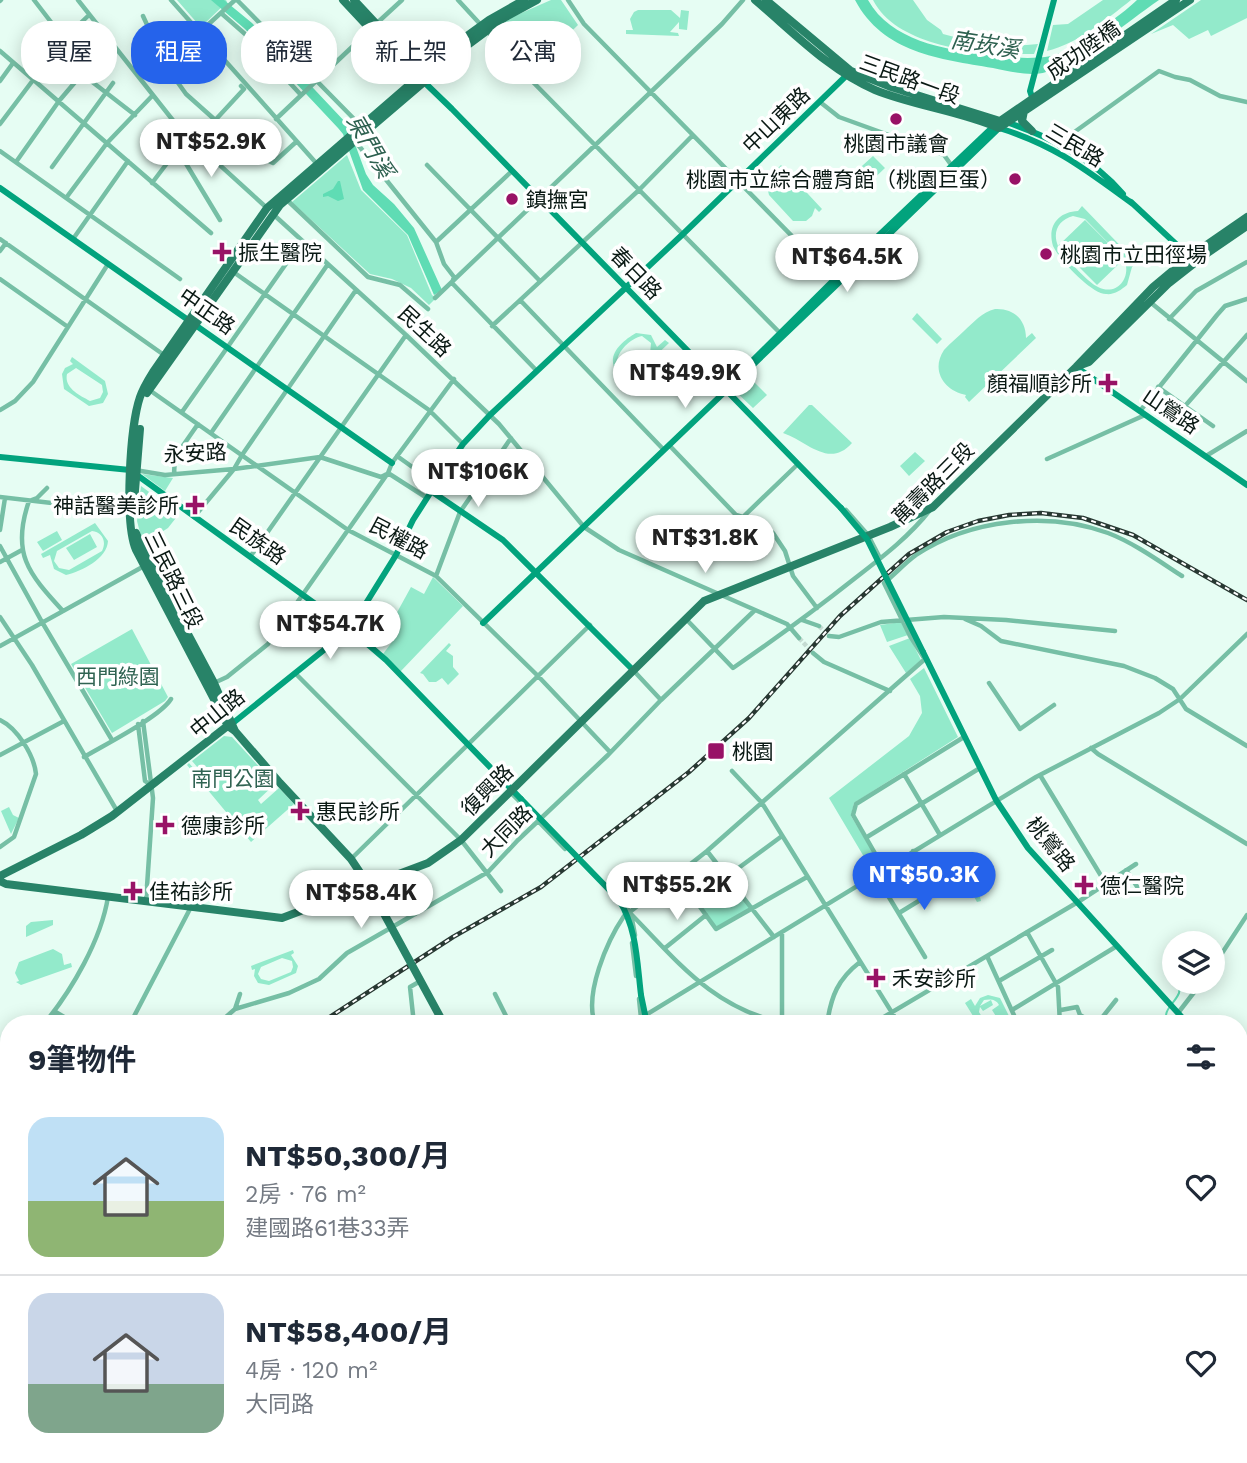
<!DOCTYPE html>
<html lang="zh-TW">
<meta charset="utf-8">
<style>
:root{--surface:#fff;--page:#f2f2f3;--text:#1f2937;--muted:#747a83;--line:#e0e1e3;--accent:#2563eb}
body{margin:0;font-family:"Work Sans","Noto Sans TC",sans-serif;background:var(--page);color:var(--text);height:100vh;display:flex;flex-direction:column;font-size:26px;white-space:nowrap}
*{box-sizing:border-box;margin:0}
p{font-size:23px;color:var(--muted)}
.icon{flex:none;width:38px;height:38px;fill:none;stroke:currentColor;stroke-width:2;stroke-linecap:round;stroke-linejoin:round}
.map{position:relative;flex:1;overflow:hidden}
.side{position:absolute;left:0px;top:1015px;width:1248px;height:448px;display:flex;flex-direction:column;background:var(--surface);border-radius:28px 28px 0 0;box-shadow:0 4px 18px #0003}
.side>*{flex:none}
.guide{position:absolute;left:21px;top:21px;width:700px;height:63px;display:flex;gap:14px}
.fabs{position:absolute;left:1162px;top:931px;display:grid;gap:14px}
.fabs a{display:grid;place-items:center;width:63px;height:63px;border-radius:50%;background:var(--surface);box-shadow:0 4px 18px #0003;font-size:35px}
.price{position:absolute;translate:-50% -60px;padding:0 16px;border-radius:24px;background:#fff;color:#222;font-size:23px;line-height:46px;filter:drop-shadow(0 2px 4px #0008)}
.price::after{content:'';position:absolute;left:50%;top:42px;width:21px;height:16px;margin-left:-10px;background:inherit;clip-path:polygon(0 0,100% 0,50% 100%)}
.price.active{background:var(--accent);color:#fff}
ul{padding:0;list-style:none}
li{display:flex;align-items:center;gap:21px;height:175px;padding:0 28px}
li+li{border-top:2px solid var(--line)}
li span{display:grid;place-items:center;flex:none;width:196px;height:140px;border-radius:21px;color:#555}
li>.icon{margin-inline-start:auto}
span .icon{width:84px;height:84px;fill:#fffc;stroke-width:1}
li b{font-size:30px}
h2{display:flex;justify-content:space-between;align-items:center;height:84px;padding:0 28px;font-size:30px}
.pill{padding:0 24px;border-radius:28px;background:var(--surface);box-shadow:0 4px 18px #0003;font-size:24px;line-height:63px}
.pill.active{background:var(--accent);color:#fff}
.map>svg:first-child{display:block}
.green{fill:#93eacb;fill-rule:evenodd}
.water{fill:#5fdcb4}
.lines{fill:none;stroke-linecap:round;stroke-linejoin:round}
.stream{stroke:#5fdcb4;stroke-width:2}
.street-tunnel{stroke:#c5dbd2;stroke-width:4.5;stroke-dasharray:4.5 2;stroke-linecap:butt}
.street{stroke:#76bfa5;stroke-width:4.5}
.secondary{stroke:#02a37d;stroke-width:6}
.primary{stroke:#288368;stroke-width:8}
.rail-casing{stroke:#283832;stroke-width:4.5}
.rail{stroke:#fff;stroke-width:2;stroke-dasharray:5;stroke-linecap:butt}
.secondary-bridge{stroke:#02a37d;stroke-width:6}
.primary-bridge{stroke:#288368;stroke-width:8}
.poi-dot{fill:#981266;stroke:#fff;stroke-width:2.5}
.labels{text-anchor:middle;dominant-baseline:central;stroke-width:7;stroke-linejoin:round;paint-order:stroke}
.street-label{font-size:21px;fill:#0a1914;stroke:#fff}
.poi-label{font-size:21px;fill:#0a1914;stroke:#fff;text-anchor:start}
.park-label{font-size:21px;fill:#306352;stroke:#fff}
.water-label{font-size:23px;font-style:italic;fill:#2e6150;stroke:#fff}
</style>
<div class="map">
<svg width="1247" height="1463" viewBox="0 0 1247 1463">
<rect width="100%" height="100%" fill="#e6fdf3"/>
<!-- green -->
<path class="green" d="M177,0H226L227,2L202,26L198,24Z
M551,0H561L578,25L530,72L492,33L510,18Z
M873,0H913L927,20L941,30L943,34C977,43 1002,48 1038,44L1034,54C986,55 898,49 873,0Z
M1103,0H1131C1107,19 1077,44 1047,51L1053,25L1068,24Z
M1201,0H1247V18L1211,36L1208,30L1189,39L1173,25L1151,34Z
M638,10H671L680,18L681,10L689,11L687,30L679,29V22L670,32L678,33L679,36L626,34V30H633L630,19L634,12Z
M347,155L361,190L407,235L432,295L436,298L429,305L411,288L392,279L370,274L293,203L292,202Z
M873,156L885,168L864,188L852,175Z
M781,165L822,209L819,212L815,208L812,216L806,221H793L769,195C766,185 771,178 781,174L777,169Z
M1082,206L1137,263L1132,267L1127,285C1121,290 1114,295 1106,294C1091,294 1059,259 1053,246C1047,226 1058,212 1078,211ZM1073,216L1085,219L1123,258L1085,220L1058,246C1052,231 1059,220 1073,216ZM1058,246L1097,285L1124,259C1132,276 1118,297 1098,287C1087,282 1065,257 1058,246Z
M995,309C1014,308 1026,320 1026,338L1032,333L1036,338L969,402L965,397L966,395C945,391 930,371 944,350C950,343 958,337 964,331C974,322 982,312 995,309Z
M917,313L942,339L937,344L912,319Z
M636,333L651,335L657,347L665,340L669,343L627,383L624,380L627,376L616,371C606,355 622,341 636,333ZM642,336L651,343L650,354C640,364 628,381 617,363C617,351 631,338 642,336Z
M72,357L105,381L108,394L103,403L89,406L64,389L62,374L65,368L73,364L70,361ZM76,368L102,385L103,392L100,398L90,401C79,395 64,388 67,374Z
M748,376L767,395L753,408L734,390Z
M809,405H812L852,443C829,469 807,441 783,433Z
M915,452L925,461L909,476L900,466Z
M142,474L173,478L165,491Z
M141,486L179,514L168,528L143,544L137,521Z
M95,523L108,541C107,559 82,571 66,575L54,569L50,555L43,558L41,554ZM92,531C102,532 107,541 102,551L69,570L59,568L54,561L57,551Z
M57,531L62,540L43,551L37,542Z
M90,534L97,547L74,560L66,548Z
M433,577L463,606L400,672L383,654L398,634L389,627L411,587L424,594Z
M901,622L908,635L887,642L880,625Z
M132,629L168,697L165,701L112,733L71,664Z
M910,638L921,660L906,673L889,646Z
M449,643L451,645L446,651L453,656V667L459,674L448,685L442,678L436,682H429L423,674L420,673Z
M924,668L958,737L854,803L851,816L882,867L873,872L829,798L909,736L922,713L920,696L910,679Z
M224,736L232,737L275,784L258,800L261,804L279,788L294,804L251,842L187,765L189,763L202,778L205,776L192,761Z
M9,807L13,815L19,818L11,834L1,811Z
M976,868L986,881L978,889L981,901L977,902L964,879L965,876Z
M726,879L750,908L716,927L697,900Z
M53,920V925L26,937V926L31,922Z
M53,949L62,954L64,965L71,963L72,967L21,985L16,982L19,981L15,973L19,962Z
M293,950L294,953L291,955L298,966L296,973L269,985L258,983L254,976L255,969L252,970L251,966ZM282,958L292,961L293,967L291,972L269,981L261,979L258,974L261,967Z
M988,995L1000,998L1013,1024H1010L1006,1017L999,1021L992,1010L999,1005C996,999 990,999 984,1000L980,1006L991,1000L993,1005L983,1011L980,1007L979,1012L986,1024H978L965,1003L971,999L975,1006L980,998Z
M505,1454H581L583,1455L580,1463H502Z
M779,1454H825L826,1463H779Z"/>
<!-- water -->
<path class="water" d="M211,0H224L252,23L348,125L366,174L373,185L394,204L414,228L442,290L434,295L408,235L363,190L343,134L338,128L245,29Z
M855,0H868C891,41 944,49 986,55C1008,57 1029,60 1051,56C1070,52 1122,15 1137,0H1159C1127,22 1082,61 1046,72C1031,77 1008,71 993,68C940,59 883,53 855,0Z
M338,181H340L344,199L338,201L328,196L323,197V194L333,189Z"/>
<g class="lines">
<!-- stream -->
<path class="stream" d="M1168,1024C1161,1010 1174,1005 1179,993C1179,992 1181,983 1181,982
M0,1264L8,1272
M88,1454L89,1463
M962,1454L963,1463
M130,1463L132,1454"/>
<!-- street-tunnel -->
<path class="street-tunnel" d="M819,626L829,636
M799,638L813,653"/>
<!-- street -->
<path class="street" d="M34,0L64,39
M78,0L179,128L268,209
M171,0L317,164
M237,0L361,126
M458,0L481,25
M568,0L584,24L835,280
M0,1L1,0
M221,13L245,34L301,95
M143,16L166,66L186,94L250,151
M377,23L402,0
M487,31L529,78L781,334
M200,32L235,0
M56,49L82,74L135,115
M0,51L211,233
M0,81L13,63
M820,102L839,117L944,155L952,166
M276,119L370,30
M0,124L64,39L89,15
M355,141L436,242L444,264L454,277L452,283L536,370
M1059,146L1062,141L1159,71L1175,77L1190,80L1220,96L1247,102
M0,151L180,279
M179,152L220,220
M255,154L273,163L296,142
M16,162L59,101L82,74
M427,165L540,281
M52,167L113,83
M152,183L171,158L195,142L244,89L241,86
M66,198L107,143L153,95
M287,200L368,277L400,285L428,309
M274,215L406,335L499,424L584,527L619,550L787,624L799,638
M0,239L164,355
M73,239L128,161
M436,242L512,171
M0,251L6,243
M232,271L429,410L463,444
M0,279L68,327
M435,298L722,24L743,0
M520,300L663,449
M1150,302L1247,381
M1169,319L1196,291L1247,262
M492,326L639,190L693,135
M1158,387L1213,426
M148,389L348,530L436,576L538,676L610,752
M1185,406L1247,335
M0,410L15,401L33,382L108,264
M1140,411L1217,315L1225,306L1247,299
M182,412L302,241
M211,433L328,264
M669,445L736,515L757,521L773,533L785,551L793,576L817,608
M397,456L436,484
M1206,456L1247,431
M1047,459L1145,415
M135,470L165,475L234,469L320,457L381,477L387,474
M388,473L427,498
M174,474L175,457L198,424
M47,488L37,498L29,501C11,553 28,573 63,611
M0,497L129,512
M846,510L868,535L880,558
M744,516L798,464
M194,517L234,469L242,455L356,290
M0,530L5,498
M0,546L42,622L112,740
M250,557L406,335
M0,562L22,550
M436,576L460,512L511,438
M0,617L32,665L117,811
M686,619L733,668C775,639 815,610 854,579C881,558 909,537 930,510
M965,619L981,626L1001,641L1124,666L1155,678L1173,689L1186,709L1247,746
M802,620L819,626
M829,636L839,637L881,622L944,617L1006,620L1115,631
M0,646L146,565
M813,653L824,662L890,691
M924,658L910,636L884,583C895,574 905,563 916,555C970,519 1048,511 1108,533C1134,543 1159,561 1182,576
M633,670L661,700
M295,673L461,840L501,891
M214,683L227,677L268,644L388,473L392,463L454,379
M989,683L1020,729L1054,705
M0,720C17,728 34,755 36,774L14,837L0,847
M143,721L153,798L146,901
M138,724L145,781L152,786
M1091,748L1098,754L1247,844
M0,755L64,721
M84,757C104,745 160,717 171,699
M732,771L762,803L899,1024
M904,774L940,835
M1040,775L1106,884
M513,792V795L532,814
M538,821L565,849
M782,836L695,900L716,929L807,877
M867,837L980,768
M707,851L774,937
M913,851L935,890
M351,859L590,625
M884,869L853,815L856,804L964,737
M1126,870L1138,888
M875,874L925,957
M618,895L631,914L635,935
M899,913L971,869L975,863
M631,914C680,964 712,1007 785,1024
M626,915L707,851L925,659
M1027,932L1058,987L1060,1024
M632,943L636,976
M665,948L706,915
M987,956L1018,1024
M1213,967L1247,915
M999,981L1052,950
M495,994L510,1024
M639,999L641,1018
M235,1009L289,993L319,979L347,953L488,872L518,840L608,755L661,700L754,611
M1012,1010L1117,946
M1061,1010L1077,1007L1080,1015L1095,1024
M54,1011L76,1024
M1178,1013L1202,982
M782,1023V934
M44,1024C72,990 101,940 108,897
M130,1024L191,907
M218,1024L235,1009L240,994
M414,1024L410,987L417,983
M595,1024C584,994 607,941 624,916
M631,1024L1036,777L1159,713L1180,699L1247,634
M827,1024C831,996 838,979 860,962
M872,1024L1078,902L1136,864
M1097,1024L1116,1000
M0,1065L9,1057
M1239,1095L1240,1091L1247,1094
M1239,1138L1247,1136
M1239,1167H1247
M0,1202L8,1207
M1239,1222L1247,1217
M0,1277L9,1272
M90,1454L92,1463
M213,1454L217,1463
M444,1454L448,1463
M478,1454L480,1463
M1099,1454L1104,1463
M13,1463L29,1454
M408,1463L411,1454
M739,1463L749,1454"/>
<!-- secondary -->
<path class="secondary" d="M422,80L452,109L841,508
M1034,103L1030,91L1054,0
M1006,122C1051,137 1092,158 1123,194
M0,188L392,463
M1131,202L1192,259
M1076,367L1247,485
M727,389L732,381L874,240L996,124
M0,457L130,470L350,629L386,660L521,799
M431,491L503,540L633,670
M483,623C656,458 828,294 999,128C1055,145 1086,170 1133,204
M923,652L996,800L1028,848L1188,1024
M233,723L350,629L396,555L413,520L436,484L463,444L490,415L683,234L848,74
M641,995L647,1024
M1239,1066L1247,1070
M587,1454L602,1463
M830,1454V1463"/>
<!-- primary -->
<path class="primary" d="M343,0L416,78
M354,0L422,73L424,78
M755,0C792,31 830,71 875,90C915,106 960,111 999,128L1190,0
M766,0L851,71L891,87L1000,121L1176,0
M1024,111L1022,121L1032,131
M1078,366L1089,362L1169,283L1206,254L1247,226
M147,393L280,205L465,47L504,18L537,0
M134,503L140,429
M136,533L142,548L214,683L235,731
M0,876L81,835L112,816L230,724
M0,881L6,884L282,918L428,863L461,840L704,601L890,527L933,507L1076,367L1153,287L1189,257L1247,217
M369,886L351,859L280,783L235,731L228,726L136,550C124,522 130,426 140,397C143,388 148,380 153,372L267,208L460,41L489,20L524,0
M500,1463L504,1454"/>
<!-- rail casing -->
<g class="rail-casing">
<path id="rail" d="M319,1024L453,937L541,887L689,772L749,718L840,616L909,554L947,532L978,521L1009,515L1041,513L1083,518L1133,535L1247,600
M0,1297L9,1289"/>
</g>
<!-- rail -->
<use href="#rail" class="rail"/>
<!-- secondary-bridge -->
<path class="secondary-bridge" d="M841,508L867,539L923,652
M521,799L619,900C637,929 637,962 641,995"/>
<!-- primary-bridge -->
<path class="primary-bridge" d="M369,886L444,1024"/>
</g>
<!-- markers -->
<g class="poi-dot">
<circle cx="896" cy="119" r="7"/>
<circle cx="1015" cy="179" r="7"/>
<circle cx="512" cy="199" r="7"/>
<path d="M218.5 241.5h7v7h7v7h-7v7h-7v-7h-7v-7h7z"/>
<circle cx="1046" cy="254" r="7"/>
<path d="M1104.5 372.5h7v7h7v7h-7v7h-7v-7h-7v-7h7z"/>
<path d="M191.5 494.5h7v7h7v7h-7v7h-7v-7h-7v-7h7z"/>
<rect x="707" y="742" width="18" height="18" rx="3.5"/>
<path d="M296.5 800.5h7v7h7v7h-7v7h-7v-7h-7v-7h7z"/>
<path d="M161.5 814.5h7v7h7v7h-7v7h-7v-7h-7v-7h7z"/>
<path d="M1080.5 874.5h7v7h7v7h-7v7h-7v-7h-7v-7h7z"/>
<path d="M129.5 880.5h7v7h7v7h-7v7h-7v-7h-7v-7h7z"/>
<path d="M872.5 967.5h7v7h7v7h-7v7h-7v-7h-7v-7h7z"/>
</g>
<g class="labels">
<!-- street labels -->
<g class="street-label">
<text transform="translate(1083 50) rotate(-35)">成功陸橋</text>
<text transform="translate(910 79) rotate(20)">三民路一段</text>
<text transform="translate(776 120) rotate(-44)">中山東路</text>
<text transform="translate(1075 145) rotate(31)">三民路</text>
<text transform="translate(636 273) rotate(46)">春日路</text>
<text transform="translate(207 311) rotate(35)">中正路</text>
<text transform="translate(425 331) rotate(43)">民生路</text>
<text transform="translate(1171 411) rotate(34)">山鶯路</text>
<text transform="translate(195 453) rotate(-3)">永安路</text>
<text transform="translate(933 483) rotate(-45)">萬壽路三段</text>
<text transform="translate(399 538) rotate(28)">民權路</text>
<text transform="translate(258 541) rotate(35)">民族路</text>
<text transform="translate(174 580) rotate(64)">三民路三段</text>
<text transform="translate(217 713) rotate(-39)">中山路</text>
<text transform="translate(487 790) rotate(-45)">復興路</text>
<text transform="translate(506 831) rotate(-45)">大同路</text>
<text transform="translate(1051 844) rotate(51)">桃鶯路</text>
</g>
<!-- poi labels -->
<g class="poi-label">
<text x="896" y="143" text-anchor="middle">桃園市議會</text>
<text x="1001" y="179" text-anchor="end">桃園市立綜合體育館（桃園巨蛋）</text>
<text x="526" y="199">鎮撫宮</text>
<text x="238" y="252">振生醫院</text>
<text x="1060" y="254">桃園市立田徑場</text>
<text x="1092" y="383" text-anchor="end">顏福順診所</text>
<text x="179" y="505" text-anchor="end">神話醫美診所</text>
<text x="732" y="751">桃園</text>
<text x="316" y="811">惠民診所</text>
<text x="181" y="825">德康診所</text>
<text x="1100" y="885">德仁醫院</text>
<text x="149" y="891">佳祐診所</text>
<text x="892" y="978">禾安診所</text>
</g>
<!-- park labels -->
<g class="park-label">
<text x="118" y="676">西門綠園</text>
<text x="233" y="778">南門公園</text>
</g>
<!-- water labels -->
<g class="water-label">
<text transform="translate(985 45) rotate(9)">南崁溪</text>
<text transform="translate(370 146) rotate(60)">東門溪</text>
</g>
</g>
</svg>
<div class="fabs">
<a><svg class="icon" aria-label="layers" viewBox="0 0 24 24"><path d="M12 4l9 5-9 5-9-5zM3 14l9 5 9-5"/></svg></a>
</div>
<b class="price" style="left:211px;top:179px">NT$52.9K</b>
<b class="price" style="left:847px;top:294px">NT$64.5K</b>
<b class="price" style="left:685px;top:410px">NT$49.9K</b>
<b class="price" style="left:478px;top:509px">NT$106K</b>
<b class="price" style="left:705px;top:575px">NT$31.8K</b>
<b class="price" style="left:330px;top:661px">NT$54.7K</b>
<b class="price active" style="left:924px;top:912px">NT$50.3K</b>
<b class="price" style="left:677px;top:922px">NT$55.2K</b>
<b class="price" style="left:361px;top:930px">NT$58.4K</b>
<div class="guide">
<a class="pill">買屋</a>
<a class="pill active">租屋</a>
<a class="pill">篩選</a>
<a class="pill">新上架</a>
<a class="pill">公寓</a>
</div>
<section class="side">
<h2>9筆物件<svg class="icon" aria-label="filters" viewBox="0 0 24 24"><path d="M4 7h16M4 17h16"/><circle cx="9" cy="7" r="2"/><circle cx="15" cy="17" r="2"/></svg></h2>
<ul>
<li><span style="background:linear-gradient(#bfe0f5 60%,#8fb573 0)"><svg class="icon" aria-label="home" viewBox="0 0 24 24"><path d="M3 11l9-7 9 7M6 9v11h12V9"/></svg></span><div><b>NT$50,300/月</b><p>2房 · 76 m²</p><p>建國路61巷33弄</p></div><svg class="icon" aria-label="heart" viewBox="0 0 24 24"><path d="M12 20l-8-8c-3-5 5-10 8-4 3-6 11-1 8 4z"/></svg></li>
<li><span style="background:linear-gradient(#c9d6e8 65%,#7fa58c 0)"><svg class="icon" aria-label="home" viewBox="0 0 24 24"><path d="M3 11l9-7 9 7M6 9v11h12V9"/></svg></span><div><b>NT$58,400/月</b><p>4房 · 120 m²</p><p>大同路</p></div><svg class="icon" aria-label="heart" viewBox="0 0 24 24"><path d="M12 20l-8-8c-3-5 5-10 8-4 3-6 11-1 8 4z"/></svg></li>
</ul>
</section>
</div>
